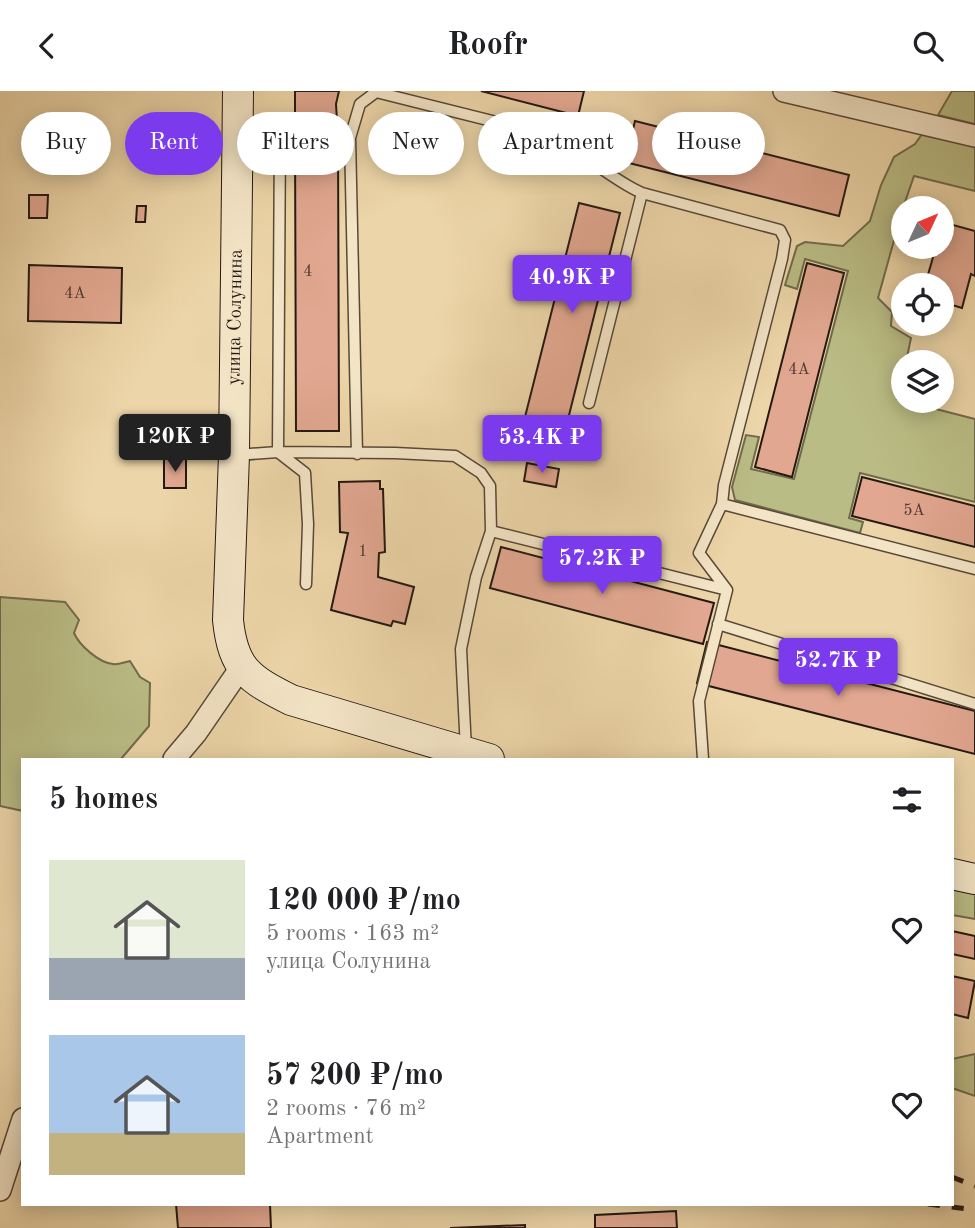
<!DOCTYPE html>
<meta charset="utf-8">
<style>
:root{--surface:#fff;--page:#f6f6f6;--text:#202124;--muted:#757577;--accent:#7c3aed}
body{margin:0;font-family:"Old Standard TT",serif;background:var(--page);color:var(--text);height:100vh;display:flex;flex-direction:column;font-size:26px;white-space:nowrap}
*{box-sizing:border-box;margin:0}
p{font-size:23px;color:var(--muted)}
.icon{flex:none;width:38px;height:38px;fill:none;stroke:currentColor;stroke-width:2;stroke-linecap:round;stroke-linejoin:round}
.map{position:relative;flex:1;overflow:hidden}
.panel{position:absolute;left:21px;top:667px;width:933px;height:448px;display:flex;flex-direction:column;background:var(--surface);border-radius:0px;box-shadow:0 4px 18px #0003}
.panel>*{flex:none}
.hud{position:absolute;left:21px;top:21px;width:934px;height:63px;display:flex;gap:14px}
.needle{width:46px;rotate:46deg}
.buttons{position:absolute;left:891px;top:105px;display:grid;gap:14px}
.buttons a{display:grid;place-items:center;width:63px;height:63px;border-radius:50%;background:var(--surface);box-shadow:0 4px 18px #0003;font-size:35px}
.price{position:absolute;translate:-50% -60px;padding:0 16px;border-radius:7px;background:var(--accent);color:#fff;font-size:23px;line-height:46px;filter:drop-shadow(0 2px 4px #0008)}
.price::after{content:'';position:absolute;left:50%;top:42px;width:21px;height:16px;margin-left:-10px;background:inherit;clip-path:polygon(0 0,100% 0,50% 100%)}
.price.active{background:#222;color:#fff}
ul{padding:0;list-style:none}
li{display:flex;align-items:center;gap:21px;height:175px;padding:0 28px}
li span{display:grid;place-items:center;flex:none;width:196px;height:140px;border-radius:0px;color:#555}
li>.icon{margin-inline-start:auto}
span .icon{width:84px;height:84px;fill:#fffc;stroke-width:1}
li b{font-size:30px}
h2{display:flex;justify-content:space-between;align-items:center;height:84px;padding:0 28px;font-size:30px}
.pill{padding:0 24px;border-radius:32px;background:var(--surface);box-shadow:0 4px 18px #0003;font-size:24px;line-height:63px}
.pill.active{background:var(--accent);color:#fff}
header{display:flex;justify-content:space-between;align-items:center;height:91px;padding:0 28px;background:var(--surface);font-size:32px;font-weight:700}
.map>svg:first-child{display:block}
.green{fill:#babc85;stroke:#706b4c;stroke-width:2}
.building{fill:#e1a790;stroke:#251a13;stroke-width:2}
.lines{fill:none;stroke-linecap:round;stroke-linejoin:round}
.lane-casing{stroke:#574938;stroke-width:13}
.street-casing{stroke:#574938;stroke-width:24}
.secondary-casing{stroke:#251a13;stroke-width:32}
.lane{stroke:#f3e4c6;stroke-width:10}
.street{stroke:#f3e4c6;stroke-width:21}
.secondary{stroke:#f3e4c6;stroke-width:30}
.rail{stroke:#251a13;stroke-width:5;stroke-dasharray:12 12;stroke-linecap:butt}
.labels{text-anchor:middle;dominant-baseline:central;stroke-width:5;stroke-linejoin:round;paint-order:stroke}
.number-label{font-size:16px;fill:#543d32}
.street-label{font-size:19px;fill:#251a13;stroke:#f3e4c6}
</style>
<header><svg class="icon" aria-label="back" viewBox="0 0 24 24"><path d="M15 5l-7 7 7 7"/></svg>Roofr<svg class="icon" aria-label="search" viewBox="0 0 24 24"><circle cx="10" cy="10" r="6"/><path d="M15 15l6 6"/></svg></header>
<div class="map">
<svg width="975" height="1137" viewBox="0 0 975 1137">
<rect width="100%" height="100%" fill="#ecd5a8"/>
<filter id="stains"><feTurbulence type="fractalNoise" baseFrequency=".00286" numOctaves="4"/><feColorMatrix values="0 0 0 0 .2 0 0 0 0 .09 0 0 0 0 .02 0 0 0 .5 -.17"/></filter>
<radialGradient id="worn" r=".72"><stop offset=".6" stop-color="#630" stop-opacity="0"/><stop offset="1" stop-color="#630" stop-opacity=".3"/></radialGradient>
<!-- green -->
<path class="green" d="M952,0H975V33L938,24Z
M925,39L975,46V100L914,85L903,117L878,207L892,221L891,235L911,247L906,271H903L897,308L975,328V411L860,382L849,427L863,431L860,442L735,409L732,396L746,344L759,346L751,378L794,388L848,180L805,168L797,198L785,194L797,155L805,151L843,155L870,130L881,94L894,66L915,53Z
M0,506L65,511L79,529L74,542C79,554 99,572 113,573C118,574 125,571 130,570L140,586L150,592L149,635L121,668H23V720L0,715Z
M952,792L975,797V828L952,824Z
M975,963V1005L952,997V968Z"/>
<!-- building -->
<path class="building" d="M295,0H339L336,13L338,45H295Z
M481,0H584L578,25Z
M635,30L849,84L839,125L625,71Z
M295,45H338L339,340H296Z
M29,104H48L47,127H29Z
M579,112L620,122L566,336L525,326Z
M137,115H146L145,131H136Z
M942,131L975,140V185L971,183L962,217L942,211V194H925L936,156H942Z
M807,172L844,182L792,386L755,376Z
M29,174L122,177L121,232L28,230Z
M164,368H186V397H164Z
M527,372L559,378L556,396L524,390Z
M862,386L975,415V456L852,425Z
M380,390V398H383L385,461L379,462L378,486L414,496L405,533L393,530L391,535L331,519L348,442L340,441L339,391Z
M501,456L714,512L703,553L490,497Z
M707,551L975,620V663L697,592Z
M952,840L975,845V868L952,863Z
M952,885L975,890L968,927L952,923Z
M176,1113H270L271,1137H178Z
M676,1120L677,1137H595V1124Z
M525,1134V1137H450Z"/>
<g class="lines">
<!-- lane casing -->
<g class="lane-casing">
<path id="lane" d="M239,40L350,47
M280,41L278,361L305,382L308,433L306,493
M589,312L642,102L780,139L785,149L782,168L724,394L722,413L975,478
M357,363L350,47L360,13L376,1L548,44C582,59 608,87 642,102
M237,364L278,361L395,362L455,365L481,382L490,395L491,440L476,486L461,558L466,659
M722,413L699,462L727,499
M491,440L727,499
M718,533L975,613
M703,668L699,610L727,499"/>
</g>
<!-- street casing -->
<g class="street-casing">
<path id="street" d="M784,0L975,45
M174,668L196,642L242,575
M0,1099L23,1028"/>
</g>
<!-- secondary casing -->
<g class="secondary-casing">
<path id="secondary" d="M238,0L234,364L228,529C233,578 249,588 291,609L489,668
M952,783L975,788"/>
</g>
<!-- lane -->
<use href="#lane" class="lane"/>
<!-- street -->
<use href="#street" class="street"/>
<!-- secondary -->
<use href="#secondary" class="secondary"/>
<!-- rail -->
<path class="rail" d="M952,1086L975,1095
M928,1113L975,1119"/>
</g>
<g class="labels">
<!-- number labels -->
<g class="number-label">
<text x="308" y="181">4</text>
<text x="75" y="203">4А</text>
<text x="799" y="279">4А</text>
<text x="914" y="420">5А</text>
<text x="363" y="461">1</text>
</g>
<!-- street labels -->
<g class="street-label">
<text transform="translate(236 226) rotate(-89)">улица Солунина</text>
</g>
</g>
<rect width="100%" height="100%" filter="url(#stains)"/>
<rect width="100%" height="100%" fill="url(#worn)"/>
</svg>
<div class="buttons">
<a><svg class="needle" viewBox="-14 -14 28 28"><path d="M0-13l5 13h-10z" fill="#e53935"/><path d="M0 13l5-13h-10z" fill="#757577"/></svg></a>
<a><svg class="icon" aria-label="locate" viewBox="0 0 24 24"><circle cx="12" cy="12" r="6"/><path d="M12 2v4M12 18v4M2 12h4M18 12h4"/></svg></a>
<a><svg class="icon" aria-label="layers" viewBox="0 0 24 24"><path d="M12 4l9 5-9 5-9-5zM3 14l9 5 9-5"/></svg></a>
</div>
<b class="price" style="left:572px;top:224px">40.9K ₽</b>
<b class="price active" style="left:175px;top:383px">120K ₽</b>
<b class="price" style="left:542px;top:384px">53.4K ₽</b>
<b class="price" style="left:602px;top:505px">57.2K ₽</b>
<b class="price" style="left:838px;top:607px">52.7K ₽</b>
<div class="hud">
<a class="pill">Buy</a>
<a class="pill active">Rent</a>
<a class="pill">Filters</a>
<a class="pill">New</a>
<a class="pill">Apartment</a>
<a class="pill">House</a>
</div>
<section class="panel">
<h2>5 homes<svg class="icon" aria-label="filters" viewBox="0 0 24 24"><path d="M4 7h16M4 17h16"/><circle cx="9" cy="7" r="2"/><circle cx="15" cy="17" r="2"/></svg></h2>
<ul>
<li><span style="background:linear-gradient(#dfe7d0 70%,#9aa5b1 0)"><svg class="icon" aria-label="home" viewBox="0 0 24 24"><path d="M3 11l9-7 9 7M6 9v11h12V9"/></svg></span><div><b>120 000 ₽/mo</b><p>5 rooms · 163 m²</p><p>улица Солунина</p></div><svg class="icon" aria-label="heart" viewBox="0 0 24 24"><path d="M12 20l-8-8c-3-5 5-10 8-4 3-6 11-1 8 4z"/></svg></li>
<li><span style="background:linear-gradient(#a9c7e8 70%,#c2b280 0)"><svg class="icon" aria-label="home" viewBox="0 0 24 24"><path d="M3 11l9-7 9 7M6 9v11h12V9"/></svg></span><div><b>57 200 ₽/mo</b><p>2 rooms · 76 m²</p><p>Apartment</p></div><svg class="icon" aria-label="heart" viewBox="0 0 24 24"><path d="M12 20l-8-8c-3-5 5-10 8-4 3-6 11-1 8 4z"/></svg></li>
</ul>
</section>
</div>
